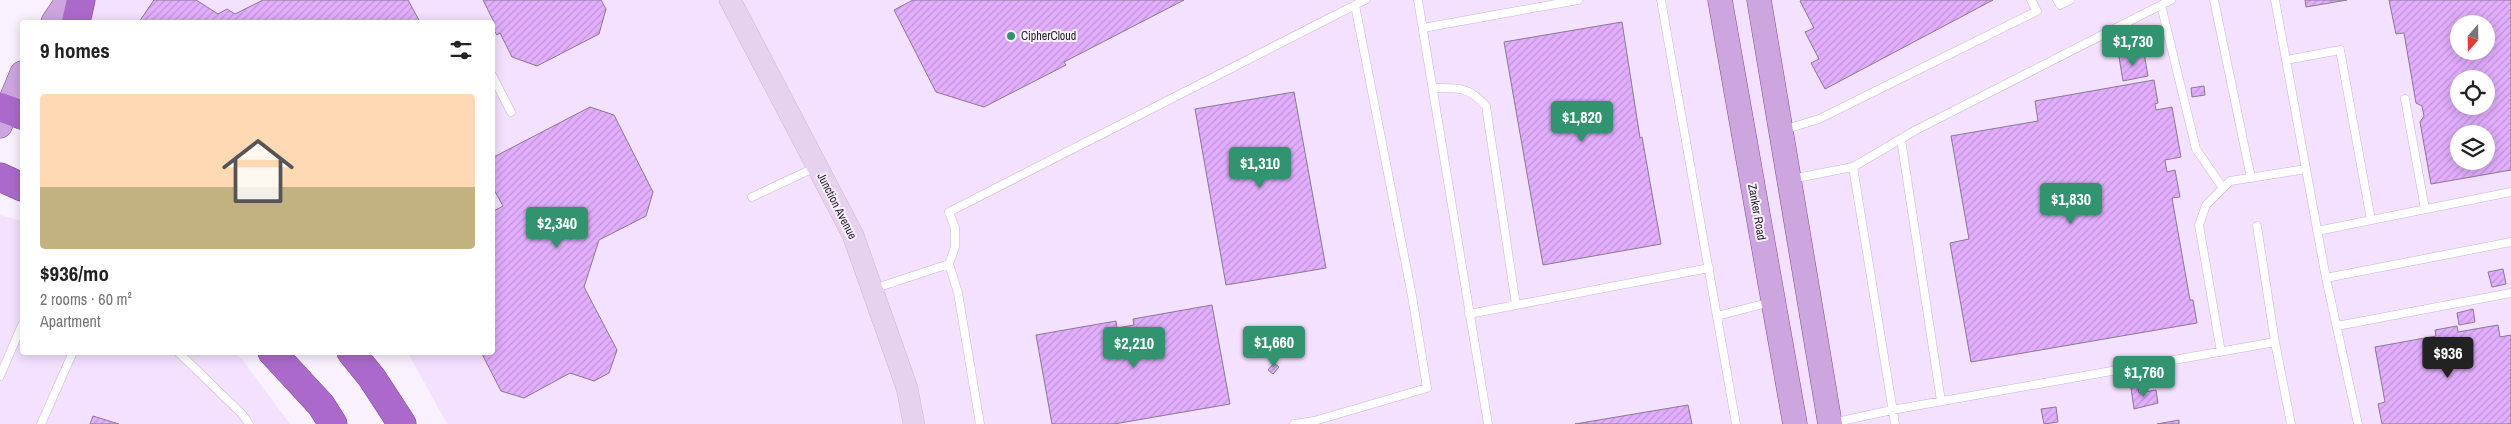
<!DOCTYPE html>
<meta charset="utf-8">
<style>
:root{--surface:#fff;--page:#f6f6f6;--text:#222;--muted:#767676;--accent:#31946f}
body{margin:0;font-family:"Archivo Narrow",sans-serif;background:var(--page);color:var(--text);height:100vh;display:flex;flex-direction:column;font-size:19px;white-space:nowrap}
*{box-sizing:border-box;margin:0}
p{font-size:16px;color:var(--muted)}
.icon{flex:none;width:28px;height:28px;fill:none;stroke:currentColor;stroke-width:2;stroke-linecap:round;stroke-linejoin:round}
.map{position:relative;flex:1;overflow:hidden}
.panel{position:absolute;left:20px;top:20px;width:475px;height:335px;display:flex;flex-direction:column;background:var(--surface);border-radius:5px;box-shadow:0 2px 12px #0003}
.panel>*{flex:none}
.needle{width:32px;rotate:200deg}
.fabs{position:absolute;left:2450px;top:15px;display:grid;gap:10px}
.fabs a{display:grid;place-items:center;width:45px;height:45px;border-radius:50%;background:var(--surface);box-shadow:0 2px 12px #0003;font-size:25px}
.price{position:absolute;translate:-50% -42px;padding:0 11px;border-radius:5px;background:var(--accent);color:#fff;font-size:16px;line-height:32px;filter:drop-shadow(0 1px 2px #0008)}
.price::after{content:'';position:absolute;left:50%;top:30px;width:15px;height:11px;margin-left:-8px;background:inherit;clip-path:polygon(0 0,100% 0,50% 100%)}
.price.on{background:#222;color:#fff}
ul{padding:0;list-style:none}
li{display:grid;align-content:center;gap:10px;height:265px;padding:0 20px}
li span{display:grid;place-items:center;height:155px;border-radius:5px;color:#555}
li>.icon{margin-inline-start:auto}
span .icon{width:90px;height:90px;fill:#fffc;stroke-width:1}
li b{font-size:21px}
h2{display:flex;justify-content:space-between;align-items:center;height:60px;padding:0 20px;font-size:21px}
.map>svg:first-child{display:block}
.built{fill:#f4e1ff;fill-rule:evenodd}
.building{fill:url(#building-hatch);stroke:#887a8f;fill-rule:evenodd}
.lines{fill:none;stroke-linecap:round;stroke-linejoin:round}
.lane-casing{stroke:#c8bad0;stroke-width:9}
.secondary-casing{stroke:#c8bad0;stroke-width:22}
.primary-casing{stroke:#7b4f91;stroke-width:25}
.highway-casing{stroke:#7b4f91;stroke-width:29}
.lane{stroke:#fff;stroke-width:8}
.secondary{stroke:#e6d2ef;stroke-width:21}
.primary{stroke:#cda6e0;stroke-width:24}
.highway{stroke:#ab6acb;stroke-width:28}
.poi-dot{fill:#31946f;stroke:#faf1ff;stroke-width:2}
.labels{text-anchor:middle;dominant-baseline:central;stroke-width:4;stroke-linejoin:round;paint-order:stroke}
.poi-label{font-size:12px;fill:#231e26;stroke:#faf1ff;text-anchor:start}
.street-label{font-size:12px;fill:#231e26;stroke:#faf1ff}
</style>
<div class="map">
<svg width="2511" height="424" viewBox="0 0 2511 424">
<defs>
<pattern id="building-hatch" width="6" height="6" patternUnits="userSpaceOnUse" patternTransform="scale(1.25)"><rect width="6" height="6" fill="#e2aefd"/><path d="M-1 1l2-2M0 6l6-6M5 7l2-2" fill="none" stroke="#c295d9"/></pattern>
</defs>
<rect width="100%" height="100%" fill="#faf1ff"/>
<!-- built -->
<path class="built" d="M96,0H2511V424H447L408,353L492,352V22H86ZM2459,24H2486V51H2459ZM2459,79H2486V106H2459ZM2459,134H2486V161H2459Z
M0,215L22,221V352L233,353L242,359L290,424H0Z"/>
<!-- building -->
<path class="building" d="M154,0H196L218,14L227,9L235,14L263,0H408L420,22H139Z
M483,0H601L606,9L599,34L537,66L512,57L500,33L497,35L492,27L495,24Z
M913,0H1184L1064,62L1066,65L984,107L936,92L894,10Z
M1802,0H1993L1825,89L1811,63L1819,59L1805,32L1814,28L1800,1Z
M2305,0H2347L2306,7Z
M2389,0H2511V170L2431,184L2420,122L2424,116L2422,106L2416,103L2404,33L2396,34ZM2459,24H2486V51H2459ZM2459,79H2486V106H2459ZM2459,134H2486V161H2459Z
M1622,22L1640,138L1642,137L1661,244L1543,265L1504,42Z
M2144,53L2148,76L2123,81L2119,57Z
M2154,80L2158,103L2155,104L2156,110L2172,107L2181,157L2165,160L2167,172L2175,170L2180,197L2172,198L2190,300H2193L2197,323L1971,362L1950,243L1969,239L1951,136L2038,121L2035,101Z
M2204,86L2205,95L2192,97L2191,88Z
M1294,92L1326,268L1226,285L1195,109Z
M590,107L614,115L653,192L646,216L599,240L584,287L617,350L609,373L594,381L570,373L524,398L501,391L481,352H492V212L503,206L492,186V158Z
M2503,269L2506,284L2492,287L2488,272Z
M1212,305L1230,404L1114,424H1052L1036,335L1116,321L1117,328L1134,325L1133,319Z
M2473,309L2475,322L2459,325L2457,313Z
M2498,325L2500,337L2511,335V424H2382L2378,404L2385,402L2375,347L2436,336L2435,330L2457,326L2458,332Z
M1274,363L1279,367L1273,374L1268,370Z
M2138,387L2139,393L2156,390L2158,403L2134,409L2131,388Z
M1688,405L1692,424H1575Z
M2056,407L2058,422L2044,424L2041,409Z
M93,416L119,424H90Z
M2179,420V424H2157Z"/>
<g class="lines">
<!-- lane casing -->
<g class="lane-casing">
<path id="lane" d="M1418,0L1488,424
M1661,0L1736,424
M2057,0L2060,5L2070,0
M2214,0L2251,178
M2275,0L2326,278L2358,424
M2161,5L2196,149L2223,188
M1423,28L1578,0
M2286,60L2340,50L2371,220
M492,75L511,112
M1433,88C1458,88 1468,86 1486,106L1516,305
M2405,99L2425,209
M1783,130L1819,119L2037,11L2031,0
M1901,139L1941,401
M1853,167L1895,424
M1791,179L1853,167L1916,130L2171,0
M752,197L816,167
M2257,226L2275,342
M2317,231L2511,192
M2326,278L2511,242
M873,289L949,264
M1469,314L1709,268
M1717,316L1771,302
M2337,326L2511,293
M178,352L242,414L249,424
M2221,352L2199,225L2206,205L2230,181L2306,169
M0,376L22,325
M1832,423L1892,410L2275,342L2291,424
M41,424L73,352
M980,424L958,293L949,264L955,247V228L949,212L1365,0
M1294,424L1314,421L1427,388L1412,296L1355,5"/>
</g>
<!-- secondary casing -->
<g class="secondary-casing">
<path id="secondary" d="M730,0L853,235L907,388L914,424"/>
</g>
<!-- primary casing -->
<g class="primary-casing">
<path id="primary" d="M1720,0L1795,424
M1759,0L1830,424
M53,22L68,0
M0,126L22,73"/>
</g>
<!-- highway casing -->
<g class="highway-casing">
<path id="highway" d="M76,22L81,0
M0,107L22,115
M0,177L22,187
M272,352L321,405L333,424
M351,352L372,378L402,424"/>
</g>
<!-- lane -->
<use href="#lane" class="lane"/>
<!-- secondary -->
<use href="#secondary" class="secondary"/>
<!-- primary -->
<use href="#primary" class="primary"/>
<!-- highway -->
<use href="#highway" class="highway"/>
</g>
<!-- markers -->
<circle class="poi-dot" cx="1011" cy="36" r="5"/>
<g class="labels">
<!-- poi labels -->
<g class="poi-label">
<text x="1021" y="36">CipherCloud</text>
</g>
<!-- street labels -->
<g class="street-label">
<text transform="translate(837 206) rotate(63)">Junction Avenue</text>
<text transform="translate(1757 212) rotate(80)">Zanker Road</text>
</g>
</g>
</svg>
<div class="fabs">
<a><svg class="needle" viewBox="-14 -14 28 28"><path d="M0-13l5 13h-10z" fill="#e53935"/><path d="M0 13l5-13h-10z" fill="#767676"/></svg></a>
<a><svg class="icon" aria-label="locate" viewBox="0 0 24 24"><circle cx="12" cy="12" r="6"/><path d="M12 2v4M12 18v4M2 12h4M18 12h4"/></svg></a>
<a><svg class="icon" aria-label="layers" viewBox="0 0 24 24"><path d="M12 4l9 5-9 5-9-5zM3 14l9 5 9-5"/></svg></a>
</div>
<b class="price" style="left:2133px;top:67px">$1,730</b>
<b class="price" style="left:1582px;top:143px">$1,820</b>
<b class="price" style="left:1260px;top:189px">$1,310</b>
<b class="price" style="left:2071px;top:225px">$1,830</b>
<b class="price" style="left:557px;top:249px">$2,340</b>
<b class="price" style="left:1274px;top:368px">$1,660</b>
<b class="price" style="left:1134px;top:369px">$2,210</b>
<b class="price on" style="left:2448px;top:379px">$936</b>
<b class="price" style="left:2144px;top:398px">$1,760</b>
<section class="panel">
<h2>9 homes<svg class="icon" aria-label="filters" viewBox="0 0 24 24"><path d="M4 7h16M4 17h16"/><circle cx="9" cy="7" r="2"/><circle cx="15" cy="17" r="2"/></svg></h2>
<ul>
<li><span style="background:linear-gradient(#ffd9b3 60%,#c2b280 0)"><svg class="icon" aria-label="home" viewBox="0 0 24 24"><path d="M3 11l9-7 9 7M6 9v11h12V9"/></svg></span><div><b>$936/mo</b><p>2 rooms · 60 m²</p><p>Apartment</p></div></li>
</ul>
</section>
</div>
